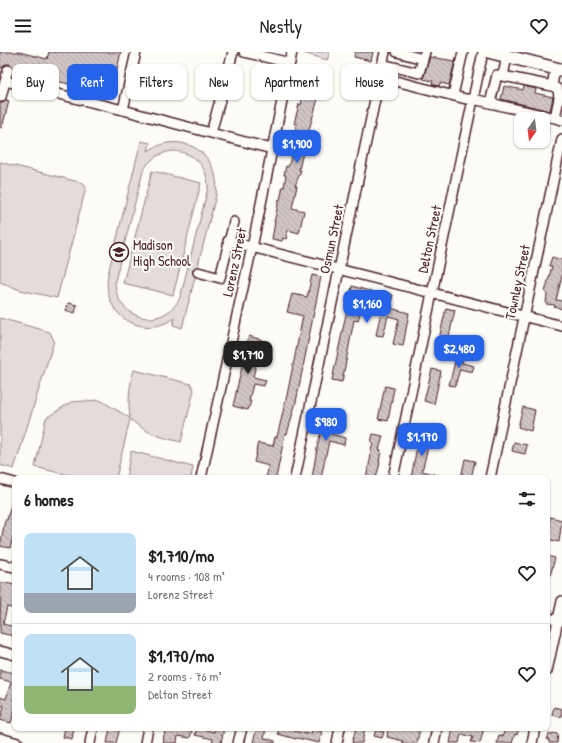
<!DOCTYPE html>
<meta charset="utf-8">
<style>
:root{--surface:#fff;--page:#f6f6f6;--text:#202124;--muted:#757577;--line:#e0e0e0;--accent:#2563eb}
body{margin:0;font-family:"Patrick Hand",sans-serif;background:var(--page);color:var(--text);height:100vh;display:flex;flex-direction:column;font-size:15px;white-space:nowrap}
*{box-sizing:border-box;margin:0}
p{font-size:13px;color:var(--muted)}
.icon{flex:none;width:22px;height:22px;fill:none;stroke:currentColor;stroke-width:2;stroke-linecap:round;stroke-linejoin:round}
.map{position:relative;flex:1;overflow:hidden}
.side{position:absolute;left:12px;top:423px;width:538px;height:256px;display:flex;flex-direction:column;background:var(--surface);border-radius:8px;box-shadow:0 1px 3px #0004}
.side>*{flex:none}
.top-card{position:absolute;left:12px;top:12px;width:538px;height:36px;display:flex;gap:8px}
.needle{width:26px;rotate:194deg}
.fabs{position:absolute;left:514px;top:60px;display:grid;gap:8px}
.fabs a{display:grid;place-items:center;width:36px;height:36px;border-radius:8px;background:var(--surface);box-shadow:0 1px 3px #0004;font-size:20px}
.price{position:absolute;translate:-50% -34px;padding:0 9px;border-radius:8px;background:var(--accent);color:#fff;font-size:13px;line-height:26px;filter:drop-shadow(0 1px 2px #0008)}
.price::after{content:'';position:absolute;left:50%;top:24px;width:12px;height:9px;margin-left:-6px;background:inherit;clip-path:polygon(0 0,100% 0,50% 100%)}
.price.on{background:#222;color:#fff}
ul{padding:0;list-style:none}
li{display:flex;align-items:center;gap:12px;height:100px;padding:0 12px}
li+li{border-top:1px solid var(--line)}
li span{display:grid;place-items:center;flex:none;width:112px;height:80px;border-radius:8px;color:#555}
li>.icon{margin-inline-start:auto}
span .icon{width:48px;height:48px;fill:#fffc;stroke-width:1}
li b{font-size:17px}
h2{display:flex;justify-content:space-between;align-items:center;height:48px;padding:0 12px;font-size:17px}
.pill{padding:0 14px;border-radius:8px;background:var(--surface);box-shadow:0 1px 3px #0004;font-size:14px;line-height:36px}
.pill.on{background:var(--accent);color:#fff}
header{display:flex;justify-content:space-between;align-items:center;height:52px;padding:0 12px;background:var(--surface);font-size:18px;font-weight:600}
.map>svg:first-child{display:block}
.green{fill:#e3dcda;stroke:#967e82;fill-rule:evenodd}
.building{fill:url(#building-back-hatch);stroke:#4a1f2b}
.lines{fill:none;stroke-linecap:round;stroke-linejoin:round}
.minor-casing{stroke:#4a1f2b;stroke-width:12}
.major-casing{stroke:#4a1f2b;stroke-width:15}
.minor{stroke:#fdfcf7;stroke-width:9}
.major{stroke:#fdfcf7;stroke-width:12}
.labels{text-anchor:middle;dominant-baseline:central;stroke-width:4;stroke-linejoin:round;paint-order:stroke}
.street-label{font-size:14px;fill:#4a1f2b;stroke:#fdfcf7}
.poi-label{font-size:14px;fill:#4a1f2b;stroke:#fdfcf7;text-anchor:start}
</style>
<header><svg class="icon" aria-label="menu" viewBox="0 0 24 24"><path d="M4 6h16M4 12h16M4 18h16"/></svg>Nestly<svg class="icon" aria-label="heart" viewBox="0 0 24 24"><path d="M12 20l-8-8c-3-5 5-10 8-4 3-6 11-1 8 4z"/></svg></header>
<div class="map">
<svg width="562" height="691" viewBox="0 0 562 691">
<defs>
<pattern id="building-back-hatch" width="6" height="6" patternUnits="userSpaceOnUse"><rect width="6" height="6" fill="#d0c5c4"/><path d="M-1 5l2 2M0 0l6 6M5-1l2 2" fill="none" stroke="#b4a9a9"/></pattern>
</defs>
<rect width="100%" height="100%" fill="#fdfcf7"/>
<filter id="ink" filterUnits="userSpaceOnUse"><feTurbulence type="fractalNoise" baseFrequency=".025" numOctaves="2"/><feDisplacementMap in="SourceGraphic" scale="8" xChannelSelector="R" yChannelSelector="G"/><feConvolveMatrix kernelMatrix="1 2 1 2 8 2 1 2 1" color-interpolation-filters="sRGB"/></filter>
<g filter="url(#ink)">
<!-- green -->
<path class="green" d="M300,0H330L327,8Z
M141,89L150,91L148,99C183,76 222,103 216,143L182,276L173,273L175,266C140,289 101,262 108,222ZM172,99C193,99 208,114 208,136L180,246C162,280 115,268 115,229L143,119C150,107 159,101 172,99Z
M0,110L83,131L86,136L57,246L20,238L0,230Z
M152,119L201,131L173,243L123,231Z
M0,266L50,280L54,289L14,417L0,413Z
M134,318L191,332L194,338L181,390C158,384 149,383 130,367L116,426H80L35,415L46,366L71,350L100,348L130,366C128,349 129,335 134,318Z
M131,399L193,415L191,426H126Z"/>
<!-- building -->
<path class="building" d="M0,0H19L47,7L49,0H121L111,43L14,18L12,14L9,12H6L3,16L0,15Z
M355,0H373L371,9L354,5Z
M430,5L455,9L449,33L440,31L439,34L432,32L433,29L423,27Z
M306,26L323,30L305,91L315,94L313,102L303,100L299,118H301L295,134H297L292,156L304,159L299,181L288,178L286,187L283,186L282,189L272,187L275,170H274L276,162L279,147L280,148L283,134L284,135L286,123H284L286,114L288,115L297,85L294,84L297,72H294L299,52L301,53Z
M504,34L523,38L524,34L536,37L535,41L553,45L550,59L501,47Z
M6,48L9,49L2,76L0,75V51H3Z
M543,71L549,72L547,90H546L544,95L528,91V89H543Z
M552,205L562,208V224L556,248L562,249V257L554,254L555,253L546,252L547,241L545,240L552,214H549Z
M312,223L321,225L296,350L287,382H285L276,426H266L269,414L254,410L257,398H256L258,391L273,394L275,385H277L287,343L303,264L287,260L292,242L307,245Z
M352,234L386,244L387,241L393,243L390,256L409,261L403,294L393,292L399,267L388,264L383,284L376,283L383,250L364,245L358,269L354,268L342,330L332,328Z
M68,251L77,253L75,261L66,259Z
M446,256L455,258L445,302L436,300Z
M249,284L262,288L253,325L266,328L264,334L253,332L249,349H251L248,358L233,354Z
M457,302L464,303L462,311L474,314L472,320L460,317L455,334L449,333Z
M432,317L441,319L434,352L424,349Z
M385,334L394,336L388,369L378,367Z
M523,355L535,358L531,379L518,375Z
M327,358L340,361L337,370L334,369L331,382L345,386L344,393L329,389L321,426H312L318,391Z
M420,379L433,383L431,391H429L422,419L441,424V426H411Z
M373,382L383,384L379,398H381L379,411H380L376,426H366L371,404H370L373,390H371Z
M514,390L527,393L525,402L512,399Z
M465,407L475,409L471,426H461Z
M13,445H15V477L10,496L0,494L5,468H7Z
M550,465L562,468L559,490L547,487Z
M547,504L555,506L549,528H547Z
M1,530L15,533V557L7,555L3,572L15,575L14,584L0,581Z
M0,618L15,621V642L13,648L15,649V656L11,671L0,668L4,654L0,653V645L6,647L11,630L0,627Z
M554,655L562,657L561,665L552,663Z
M65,676H74L72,687L63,685Z
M110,676H120L116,691H107Z
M166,676H179L192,679L190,686L178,684L177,691H163L164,687H163Z
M197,676L214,680L215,676H224L221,691H212L213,687L195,683Z
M257,676H266L264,686L275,689V691H258L253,690Z
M279,676H287L286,677L307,682V681L311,682L312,677L322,680L319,691L297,686L296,687L278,682Z
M356,676H365L362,691H352Z
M388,676H420L417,691H402L403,689L387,685Z
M453,676H484L480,691L471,690L473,685L461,682L459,691H450Z
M505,676H519L517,683L515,682L512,691H497L499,683L503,684Z
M376,678L384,680L382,686L374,684Z
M552,681L558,682L557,691H549V688H547L549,682L552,683Z"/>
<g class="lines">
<!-- minor casing -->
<g class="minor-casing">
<path id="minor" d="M136,0L123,58L272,97
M244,0L290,11
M397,0L423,7
M507,4L503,24L552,34L555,17
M382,12L419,21L425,0
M503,24L497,23L490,51L555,66
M380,25L466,47H473L490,51
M5,29L123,58
M552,34L558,37L559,46L555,66L562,68
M453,43L463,0
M1,45L8,18
M211,81L233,0
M228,189L562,274
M198,220L220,226L234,170
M201,426L254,186L292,0
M295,426L385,0
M393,426L483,0
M490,426L562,87
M0,427L15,431
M0,512L15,515
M547,566L562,569
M0,599L15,603
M547,619L562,549
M0,686L18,691
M90,691L93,676
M145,691L148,676
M238,691L242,676
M337,691L340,676
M434,691L437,676
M532,691L535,676"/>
</g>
<!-- major casing -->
<g class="major-casing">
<path id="major" d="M490,0L562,18"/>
</g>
<!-- minor -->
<use href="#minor" class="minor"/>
<!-- major -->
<use href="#major" class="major"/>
</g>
</g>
<!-- icons -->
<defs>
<g id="school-ring" transform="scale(1)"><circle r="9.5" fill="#fdfcf7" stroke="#4a1f2b" stroke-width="1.5"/><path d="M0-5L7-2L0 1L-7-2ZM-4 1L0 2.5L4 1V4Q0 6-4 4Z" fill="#4a1f2b"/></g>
</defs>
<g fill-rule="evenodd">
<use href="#school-ring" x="119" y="200"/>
</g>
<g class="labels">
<!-- street labels -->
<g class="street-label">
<text transform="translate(331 187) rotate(-78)">Osmun Street</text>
<text transform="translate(429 187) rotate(-78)">Delton Street</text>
<text transform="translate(234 210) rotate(-78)">Lorenz Street</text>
<text transform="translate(517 230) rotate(-78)">Townley Street</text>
</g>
<!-- poi labels -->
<g class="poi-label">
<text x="133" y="192">Madison<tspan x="133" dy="16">High School</tspan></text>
</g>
</g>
</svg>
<div class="fabs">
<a><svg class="needle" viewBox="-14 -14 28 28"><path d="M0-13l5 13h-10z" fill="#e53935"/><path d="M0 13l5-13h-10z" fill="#757577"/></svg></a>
</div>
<b class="price" style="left:297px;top:112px">$1,900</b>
<b class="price" style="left:367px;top:272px">$1,160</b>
<b class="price" style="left:459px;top:317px">$2,480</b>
<b class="price on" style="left:248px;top:323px">$1,710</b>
<b class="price" style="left:326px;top:390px">$980</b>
<b class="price" style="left:422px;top:405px">$1,170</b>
<div class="top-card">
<a class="pill">Buy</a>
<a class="pill on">Rent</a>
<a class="pill">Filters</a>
<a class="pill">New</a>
<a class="pill">Apartment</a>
<a class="pill">House</a>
</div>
<section class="side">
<h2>6 homes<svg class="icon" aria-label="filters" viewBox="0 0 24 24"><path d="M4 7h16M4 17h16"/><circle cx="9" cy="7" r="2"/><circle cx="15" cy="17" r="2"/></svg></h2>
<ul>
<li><span style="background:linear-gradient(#bfe0f5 75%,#9aa5b1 0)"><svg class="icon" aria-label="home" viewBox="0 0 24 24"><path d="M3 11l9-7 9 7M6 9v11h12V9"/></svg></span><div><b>$1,710/mo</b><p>4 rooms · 108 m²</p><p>Lorenz Street</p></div><svg class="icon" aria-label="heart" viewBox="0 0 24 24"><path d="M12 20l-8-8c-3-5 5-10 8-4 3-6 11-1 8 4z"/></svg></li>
<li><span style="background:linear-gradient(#bfe0f5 65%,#8fb573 0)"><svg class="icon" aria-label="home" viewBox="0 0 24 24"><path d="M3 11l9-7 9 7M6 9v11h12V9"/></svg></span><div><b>$1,170/mo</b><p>2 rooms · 76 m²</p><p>Delton Street</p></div><svg class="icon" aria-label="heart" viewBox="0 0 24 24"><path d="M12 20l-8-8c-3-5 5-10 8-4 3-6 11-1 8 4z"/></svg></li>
</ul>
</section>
</div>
